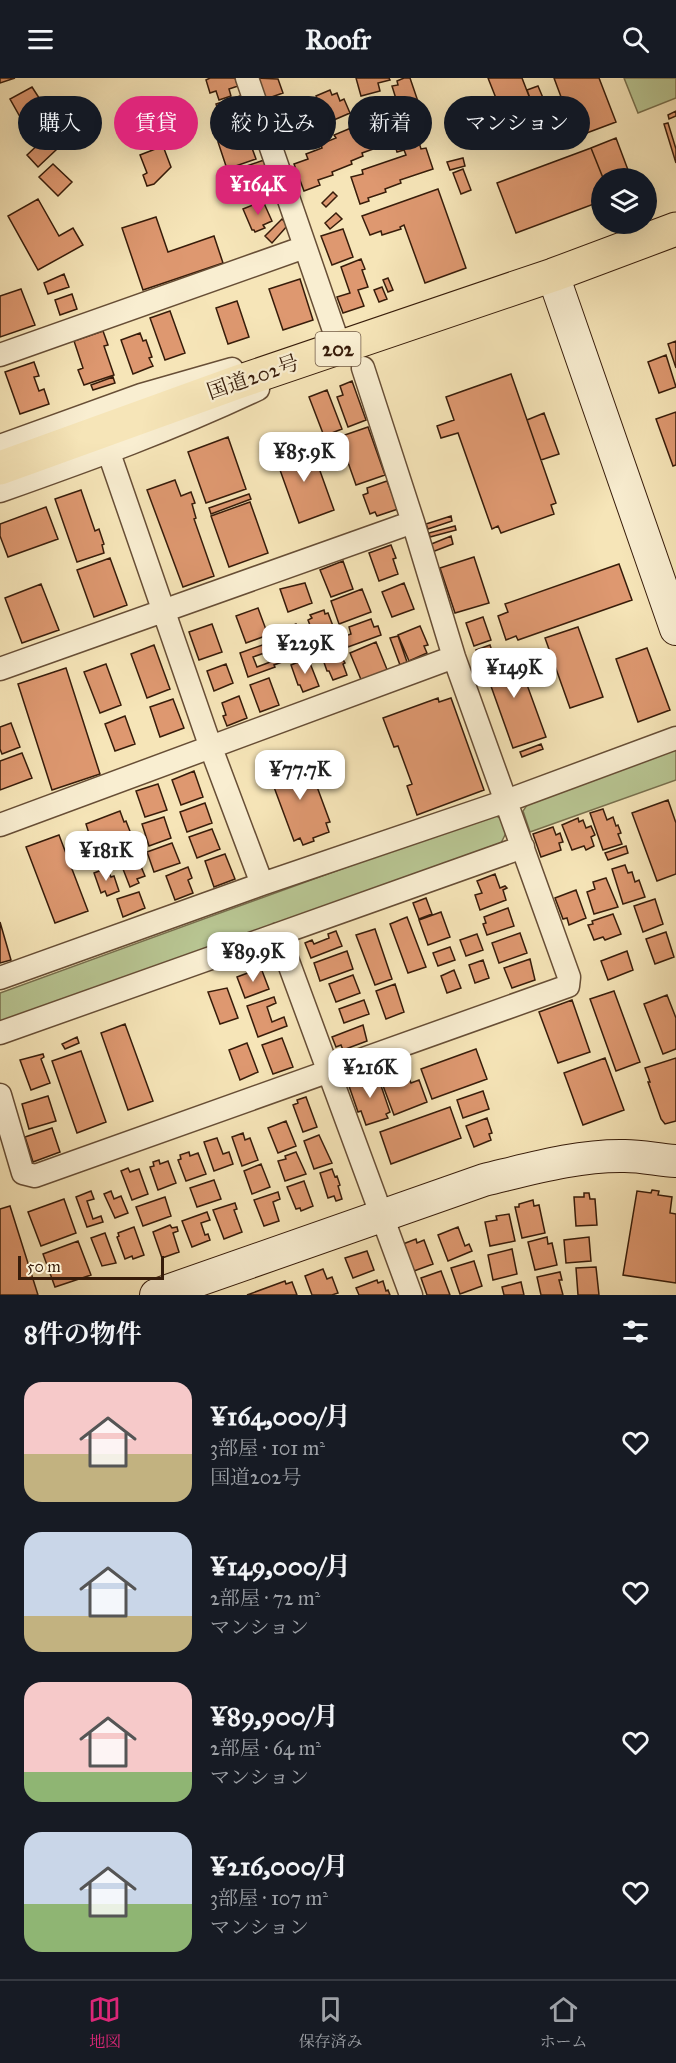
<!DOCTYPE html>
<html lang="ja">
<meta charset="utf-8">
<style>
:root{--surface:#171b24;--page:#242831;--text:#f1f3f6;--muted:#9ea1a6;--line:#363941;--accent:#db2777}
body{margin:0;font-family:"IM FELL Great Primer","Noto Serif JP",serif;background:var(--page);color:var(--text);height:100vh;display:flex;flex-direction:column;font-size:22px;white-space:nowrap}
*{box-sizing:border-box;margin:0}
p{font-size:20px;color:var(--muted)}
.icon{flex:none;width:33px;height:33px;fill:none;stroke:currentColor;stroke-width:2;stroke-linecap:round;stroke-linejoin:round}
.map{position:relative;height:1217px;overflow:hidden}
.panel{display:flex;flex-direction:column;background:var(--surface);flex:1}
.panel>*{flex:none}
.guide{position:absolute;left:18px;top:18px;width:640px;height:54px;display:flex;gap:12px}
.tools{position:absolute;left:591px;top:90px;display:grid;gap:12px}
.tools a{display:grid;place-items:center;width:66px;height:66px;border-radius:50%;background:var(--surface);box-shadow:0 6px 24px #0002;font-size:30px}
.scale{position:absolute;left:18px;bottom:15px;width:146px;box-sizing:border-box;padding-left:6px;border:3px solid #371c0a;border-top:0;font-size:16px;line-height:21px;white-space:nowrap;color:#371c0a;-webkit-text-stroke:4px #f9eed1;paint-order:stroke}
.price{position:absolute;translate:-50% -51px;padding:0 14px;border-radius:12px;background:#fff;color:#222;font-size:20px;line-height:39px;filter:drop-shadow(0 2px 3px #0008)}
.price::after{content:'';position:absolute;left:50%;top:36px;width:18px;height:14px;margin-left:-9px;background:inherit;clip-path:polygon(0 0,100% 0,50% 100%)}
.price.on{background:var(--accent);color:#fff}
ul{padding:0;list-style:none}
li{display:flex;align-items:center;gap:18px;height:150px;padding:0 24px}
li span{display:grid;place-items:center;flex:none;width:168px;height:120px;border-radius:18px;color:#555}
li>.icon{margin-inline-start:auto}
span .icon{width:72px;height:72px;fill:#fffc;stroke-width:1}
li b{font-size:26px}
h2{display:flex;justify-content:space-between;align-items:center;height:72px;padding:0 24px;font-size:26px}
.chip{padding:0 21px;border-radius:27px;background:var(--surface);box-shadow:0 6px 24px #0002;font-size:21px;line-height:54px}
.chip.on{background:var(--accent);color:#fff}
header{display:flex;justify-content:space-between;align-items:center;height:78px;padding:0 24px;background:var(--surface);font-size:27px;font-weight:800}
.menu{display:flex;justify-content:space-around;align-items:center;height:84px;border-top:2px solid var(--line);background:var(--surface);font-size:16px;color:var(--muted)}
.menu a{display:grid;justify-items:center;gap:3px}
.menu .on{color:var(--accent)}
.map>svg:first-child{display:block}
.green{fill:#b8c592;stroke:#78704e;stroke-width:1.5}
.building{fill:#de9870;stroke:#371c0a;stroke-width:1.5;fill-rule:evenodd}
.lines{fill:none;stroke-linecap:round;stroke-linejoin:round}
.street-casing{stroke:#674e36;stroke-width:25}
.secondary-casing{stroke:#371c0a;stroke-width:34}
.highway-casing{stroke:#371c0a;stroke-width:35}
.street{stroke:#f9eed1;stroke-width:22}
.secondary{stroke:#f9eed1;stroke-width:32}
.highway{stroke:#f6e5b8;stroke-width:33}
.labels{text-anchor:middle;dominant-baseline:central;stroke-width:4.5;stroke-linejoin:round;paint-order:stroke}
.shield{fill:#f9eed1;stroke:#715b46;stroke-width:1.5}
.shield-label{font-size:20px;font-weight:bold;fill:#371c0a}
.street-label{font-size:21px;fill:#371c0a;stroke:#f9eed1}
</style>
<header><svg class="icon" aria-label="menu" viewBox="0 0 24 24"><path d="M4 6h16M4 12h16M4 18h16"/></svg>Roofr<svg class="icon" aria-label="search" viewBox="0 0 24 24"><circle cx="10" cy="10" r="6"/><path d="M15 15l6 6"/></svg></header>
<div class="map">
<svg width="676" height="1217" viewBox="0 0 676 1217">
<rect width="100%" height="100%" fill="#f6e5b8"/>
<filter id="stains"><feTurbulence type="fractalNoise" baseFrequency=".00333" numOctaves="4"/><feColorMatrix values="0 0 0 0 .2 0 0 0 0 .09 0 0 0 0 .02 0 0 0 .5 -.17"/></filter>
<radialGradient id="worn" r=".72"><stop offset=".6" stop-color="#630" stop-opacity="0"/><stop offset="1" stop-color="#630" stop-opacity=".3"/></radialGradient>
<!-- green -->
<path class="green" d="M624,0H676V20L638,35Z
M676,672V702L530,754L523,733L529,724Z
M493,736L500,740L506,755L501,765L0,944V915Z"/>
<!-- building -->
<path class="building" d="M0,0H15L0,5Z
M210,0H235L238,8L229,11L231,18L219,22L216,13L210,15L206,2Z
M256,0L278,1L283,15L263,22Z
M356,0H389L390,2L378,5L380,13L361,18Z
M404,0H410L425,44L414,48L421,71L426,70L433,91L400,102L401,105L385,111L386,114L368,120L369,123L360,126L351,99L363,96L362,92L406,77L404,72L397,74L392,57L400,55L396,45L400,44L394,25L397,24L392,8L398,7L397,3Z
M488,0H522L542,52L513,63Z
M554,0H599L616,44L576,59Z
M538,8L546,27L534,31L527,12Z
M32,9L54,43L47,46L46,43L28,53L10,21Z
M330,12L332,17L337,15L340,23L344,21L350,35L327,45L316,18Z
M243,17L248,32L239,36L241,42L229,47L226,38L220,39L216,26Z
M301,29L307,43L301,46L307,62L283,72L271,41Z
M676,33V38L669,41L668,37Z
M366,41L376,70L362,75L363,78L351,83L352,86L332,94L333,97L318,102L320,107L304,113L294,86L308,81L306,76L322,70L321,66L336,60L334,57L351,50L350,47Z
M668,45L676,71V85L664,46Z
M249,49L256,68L252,70L256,81L227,91L218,64L225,61L224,58Z
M45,60L56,72L38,89L27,77Z
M616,60L631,100H603L591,70Z
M163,68L171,89L154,106L147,108L143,97L147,95L140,77Z
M591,70L603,100L602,123L516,155L497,105Z
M463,80L465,88L450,92L447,84Z
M264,82L266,89L264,90L271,111L239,122L229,94Z
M53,86L72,104L58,118L39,99Z
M463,91L471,112L461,116L453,95Z
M438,111L466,190L425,205L404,147L400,149L401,151L382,157L381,153L370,157L362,138Z
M333,114L337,118L326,129L322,125Z
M38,121L59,158L73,150L83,167L38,192L8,138Z
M263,123L272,143L263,147L265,150L255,154L254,152H252L243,131Z
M336,135L342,141L330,151L325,145Z
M156,139L168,174L214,158L223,185L143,212L122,150Z
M282,141L288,147L272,165L265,158Z
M343,151L353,179L332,187L321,158Z
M361,181L365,191L362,192L368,209L358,212L364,228L343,235L337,219L350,215L341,189Z
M64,196L69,209L48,216L44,205Z
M388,200L393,212L388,214L383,202Z
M300,201L313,242L283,252L269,211Z
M382,209L387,221L379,224L374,212Z
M21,211L35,247L0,259V218Z
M72,216L77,231L60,237L55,222Z
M237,223L249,259L228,266L216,230Z
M170,233L185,275L165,282L150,240Z
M103,253L108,267L104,268L114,297L84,307L78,292L83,290L74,263Z
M140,255L143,263L146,262L152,279L149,280L153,288L133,296L121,262Z
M676,263V290L668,266Z
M666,277L676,309L659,315L648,284Z
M34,284L39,298L34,299L39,313L44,311L49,326L20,336L5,294Z
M511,296L556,425L551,427L554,436L501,455L498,448L492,451L458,355L441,360L437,348L454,342L446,319Z
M113,299L115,305L93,312L91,307Z
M352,303L366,342L348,349L337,319L343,317L340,308Z
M327,312L342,351L324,358L309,319Z
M676,334V387L673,388L656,341Z
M544,335L559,376L541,382L527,342Z
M368,349L385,397L356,407L339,359Z
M228,359L246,411L206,425L188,374Z
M310,365L334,432L299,445L275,378Z
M175,402L181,418L191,414L195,425L192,426L196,440L194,441L214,498L183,509L147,412Z
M387,403L398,431L377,438L375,434L370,436L363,417L368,415L367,410Z
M81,412L95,453L99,451L104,466L102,467L104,475L77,484L55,421Z
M249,416L251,421L211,436L209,430Z
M250,424L268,475L229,489L211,438Z
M46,429L58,461L8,479L0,458V446Z
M451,438L452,443L428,451L426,446Z
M455,448L456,452L430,459L429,455Z
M451,458L453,466L432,474L429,467Z
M391,467L396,480L393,481L398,496L379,503L369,475Z
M474,479L489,525L455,535L440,490Z
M110,480L127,527L94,539L77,492Z
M343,483L353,511L331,519L320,492Z
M619,486L632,522L518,562L516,558L506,562L498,538L508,534L505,526Z
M305,505L312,525L288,534L280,511Z
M404,505L414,531L392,539L382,514Z
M41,506L59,552L22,565L5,520Z
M362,511L371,534L339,546L331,523Z
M258,530L268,557L246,565L236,538Z
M324,532L325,536L328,535L338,561L318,568L308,542L312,540L310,537Z
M483,539L491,562L474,568L466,545Z
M371,541L374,549L378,548L381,557L348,569L345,558L351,556L349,549Z
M212,546L222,574L199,582L189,554Z
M296,546L306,572L288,578L279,553Z
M420,548L428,567L424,568L427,575L409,583L398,557Z
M578,549L603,619L570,630L545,560Z
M398,558L407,584L400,587L390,560Z
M271,564L273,571L276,569L282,584L274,587L275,589L248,599L240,575ZM270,573L273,583L257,589L253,579Z
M376,564L388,594L362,604L350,575Z
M154,567L170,611L147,620L131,576Z
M490,567L492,573L478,578L476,572Z
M647,570L670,632L638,644L616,581Z
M336,571L339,581L342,580L345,585L343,586L347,597L333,602L329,593H327L321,576Z
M514,571L546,659L513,670L482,583Z
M308,580L319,608L303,614L300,607H298L291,587Z
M106,586L121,627L100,635L84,594Z
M226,586L233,605L214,613L207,593Z
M66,590L100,696L52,712L18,606Z
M269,600L279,627L260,634L250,607Z
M239,618L247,640L227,648L223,638L226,637L222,625Z
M438,620L439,624L451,620L484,712L417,737L407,708L412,706L398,668L394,669L383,640Z
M173,621L184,650L160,659L150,629Z
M125,638L135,666L115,673L105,646Z
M11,645L20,669L2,676L0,671V649Z
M541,666L543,671L522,679L520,674Z
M22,675L32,700L0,712V683Z
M306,679L330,744L326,745L329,754L313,760L314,763L303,767L300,760L294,763L268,693Z
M194,693L203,719L181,727L172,702Z
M158,706L167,732L145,739L136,713Z
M668,722L676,745V796L657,803L632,735Z
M205,725L212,745L187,754L180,734Z
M603,731L607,742L613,739L616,748L618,747L621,755L618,756L622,766L603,772L590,735Z
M120,733L124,744L126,743L133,761L130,762L134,773L97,786L88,763L91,762L86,746Z
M164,739L171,760L149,768L142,746Z
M578,740L579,744L583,742L586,750L591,748L595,757L591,759L594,768L586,772L584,768L572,772L562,747Z
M553,749L556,757L560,755L563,764L559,765L561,772L541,779L533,756Z
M212,751L220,771L197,780L189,759Z
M59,757L88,833L55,845L26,769Z
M172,765L180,785L154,794L147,774Z
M626,768L628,775L608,782L605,775Z
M225,776L235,801L214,809L205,783Z
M137,779L145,798L137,801L139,805L130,809L123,791L126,790L123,784Z
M625,787L628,795L632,794L635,804L639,802L645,819L623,826L612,791Z
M188,789L192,800L188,802L193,815L175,822L166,798Z
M107,790L111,799L114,798L119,813L107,818L105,813L101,815L94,795Z
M495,796L500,810L505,808L507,810L503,812L506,822L480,832L475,817L482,815L477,803Z
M606,800L618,829L594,836L587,814L595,811L593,804Z
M576,812L586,840L569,847L567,840L563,841L555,820Z
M139,814L145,830L123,839L117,821Z
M426,820L432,836L419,841L413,825Z
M655,821L663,846L643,854L634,828Z
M508,830L514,848L487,857L483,846L486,845L484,839Z
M441,834L450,859L428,867L419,842Z
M613,836L621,856L605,862L603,859L594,862L588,847L593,846L592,843Z
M407,839L426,889L408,895L390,846Z
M0,844L11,882L0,885Z
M375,851L392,901L375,907L356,857Z
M336,853L342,868L311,880L305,865L312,862L314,866L329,860L328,856Z
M666,854L674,879L655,886L646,861Z
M520,855L527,875L499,885L492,865Z
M477,856L483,872L466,878L460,862Z
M450,869L455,882L438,888L433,875Z
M347,873L353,891L320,903L314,885Z
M627,873L633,892L608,902L601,883Z
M530,881L535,902L512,910L504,890Z
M483,882L489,900L475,905L469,887Z
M261,890L269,911L245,920L237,899Z
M454,892L461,910L447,915L441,898Z
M353,897L360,915L336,924L329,906Z
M395,906L404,934L386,941L376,913Z
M227,910L238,940L220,946L208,914Z
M614,913L640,984L616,993L590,921Z
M667,917L676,940V971L663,976L644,926Z
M274,919L276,925L267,929L272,944L284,939L287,948L258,959L247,928Z
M364,922L369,936L344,945L339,931Z
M572,922L590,974L558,985L539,934Z
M125,946L153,1023L128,1032L101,955Z
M363,947L367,963L343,972L341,967L336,969L332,959Z
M77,959L79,965L65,971L62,966Z
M282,960L293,989L273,996L262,967Z
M247,965L258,994L240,1002L229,972Z
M476,971L487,1001L432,1021L421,991Z
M81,973L106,1044L77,1055L52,983Z
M43,976L44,979L41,981L50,1005L31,1012L20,982Z
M605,980L624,1032L583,1047L564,995Z
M676,980V1043L665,1046L661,1041L648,1004H650L645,990Z
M404,987L411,1005L419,1002L427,1024L394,1037L379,997Z
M377,996L390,1034L386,1036L388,1040L366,1047L361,1033L358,1034L349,1008L353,1007L352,1004Z
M483,1013L489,1031L463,1040L457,1022Z
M48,1018L56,1043L29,1051L22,1026Z
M306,1019L317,1049L303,1054L293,1027L298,1025L297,1022Z
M450,1029L461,1060L391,1086L380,1054Z
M487,1040L492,1055L489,1056L491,1062L474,1069L466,1048Z
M286,1043L296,1068L278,1075L268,1050Z
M52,1050L60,1074L33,1084L25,1059Z
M243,1055L245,1062L250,1060L258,1082L242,1088L232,1059Z
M319,1057L332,1085L314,1091L304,1063Z
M217,1060L223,1076L229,1074L233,1086L214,1093L204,1064Z
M189,1074L190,1078L198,1075L206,1096L186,1103L178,1082L181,1081L180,1077Z
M296,1074L306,1096L285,1103L278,1083L286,1081L285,1078Z
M159,1082L160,1086L168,1083L176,1105L158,1112L150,1089L154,1088L153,1084Z
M261,1086L270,1109L252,1116L244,1093Z
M128,1090L130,1094L139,1091L148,1116L132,1122L121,1093Z
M332,1091L335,1099L337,1098L340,1107L338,1108L342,1121L336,1123L334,1118L328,1120L320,1095Z
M214,1102L221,1121L197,1129L190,1110Z
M304,1103L313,1128L301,1133L300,1130L296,1131L287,1109Z
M652,1112L659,1113L658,1117L672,1119L670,1135L676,1136V1205L623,1197L637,1113L651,1115Z
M91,1113L94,1121L87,1123L93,1141L101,1138L103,1144L87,1149L76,1119Z
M111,1113L114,1121L121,1118L128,1135L115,1140L104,1116Z
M278,1114L280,1121L273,1124L279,1143L264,1148L254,1122Z
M584,1115H589L590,1121H595L597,1147L576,1148L574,1119H584Z
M165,1119L171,1138L143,1148L136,1129Z
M64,1121L76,1155L41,1168L28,1134Z
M533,1122L534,1128L539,1127L545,1155L522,1160L515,1129H519V1126Z
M235,1125L237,1131L234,1132L242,1154L224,1161L213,1132Z
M10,1128L38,1217H0V1131Z
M207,1134L210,1142L201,1145L205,1157L208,1156L210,1162L192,1169L182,1143Z
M509,1136L515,1163L490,1168L485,1144L497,1142L496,1138Z
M170,1147L172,1150L177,1149L178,1153L173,1155L179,1174L162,1180L153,1154Z
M134,1149L144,1177L133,1181L132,1178L125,1181L117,1159L119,1158L118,1155Z
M458,1149L465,1168L469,1166L472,1173L448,1183L438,1157Z
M105,1155L116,1185L102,1188L91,1160Z
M547,1159L548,1166L552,1165L557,1187L535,1192L528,1164Z
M589,1159L591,1183L566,1185L564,1162Z
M416,1161L417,1165L424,1162L433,1186L414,1193L403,1166Z
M78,1163L91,1197L55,1209L43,1176Z
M512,1171L517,1196L493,1202L488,1177Z
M367,1173L374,1192L353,1200L345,1180Z
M474,1183L482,1208L460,1216L451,1190Z
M596,1189L599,1217H578L576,1190Z
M323,1191L327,1201L332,1199L338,1215L332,1217H312L305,1198Z
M441,1193L450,1217H427L421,1200Z
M560,1194L562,1202H559L563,1217H541L537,1199Z
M377,1202L378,1205L383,1203L386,1213L388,1212L390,1217H359L356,1210Z
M285,1203L286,1206L292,1204L297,1217H247Z
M521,1204L524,1217H504L502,1209Z"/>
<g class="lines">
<!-- street casing -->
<g class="street-casing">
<path id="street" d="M247,0L340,270
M0,277L305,169
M0,368L141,317L232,291
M109,375L211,670L262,806
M0,413C87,382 174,351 258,311
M0,591L413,444
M0,747L454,579
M278,856L411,1217
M0,900L262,806L506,723L676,660
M0,955L523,769
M0,1017L23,1095L35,1098L568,908L569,899L454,579L413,444L363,290"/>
</g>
<!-- secondary casing -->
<g class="secondary-casing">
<path id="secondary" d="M553,197L676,551
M156,1217L484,1102C530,1091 578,1077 625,1078C642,1078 659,1082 676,1083"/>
</g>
<!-- highway casing -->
<g class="highway-casing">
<path id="highway" d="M0,390L238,304L553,197L676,151"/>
</g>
<!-- street -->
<use href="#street" class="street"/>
<!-- secondary -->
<use href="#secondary" class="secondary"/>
<!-- highway -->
<use href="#highway" class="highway"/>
</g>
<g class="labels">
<!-- shield labels -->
<rect class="shield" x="315.5" y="254" width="45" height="34" rx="4.5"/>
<g class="shield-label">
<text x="338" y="271">202</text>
</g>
<!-- street labels -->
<g class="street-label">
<text transform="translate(253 299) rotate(-19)">国道202号</text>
</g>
</g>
<rect width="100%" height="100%" filter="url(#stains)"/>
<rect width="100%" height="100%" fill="url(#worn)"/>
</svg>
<div class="tools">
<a><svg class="icon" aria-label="layers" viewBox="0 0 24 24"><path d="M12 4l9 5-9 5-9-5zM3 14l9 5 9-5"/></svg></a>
</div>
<div class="scale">50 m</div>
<b class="price on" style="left:258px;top:138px">¥164K</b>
<b class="price" style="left:304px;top:405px">¥85.9K</b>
<b class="price" style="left:305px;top:597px">¥229K</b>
<b class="price" style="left:514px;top:621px">¥149K</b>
<b class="price" style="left:300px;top:723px">¥77.7K</b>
<b class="price" style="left:106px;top:804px">¥181K</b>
<b class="price" style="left:253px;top:905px">¥89.9K</b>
<b class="price" style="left:370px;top:1021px">¥216K</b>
<div class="guide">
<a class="chip">購入</a>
<a class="chip on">賃貸</a>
<a class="chip">絞り込み</a>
<a class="chip">新着</a>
<a class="chip">マンション</a>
</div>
</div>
<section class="panel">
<h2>8件の物件<svg class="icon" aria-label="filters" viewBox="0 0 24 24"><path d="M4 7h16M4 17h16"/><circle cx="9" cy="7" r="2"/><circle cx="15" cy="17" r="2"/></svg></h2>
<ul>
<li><span style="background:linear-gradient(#f6c9c9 60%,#c2b280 0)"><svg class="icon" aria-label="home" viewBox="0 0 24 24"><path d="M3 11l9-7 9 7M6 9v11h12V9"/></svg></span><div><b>¥164,000/月</b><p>3部屋 · 101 m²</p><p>国道202号</p></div><svg class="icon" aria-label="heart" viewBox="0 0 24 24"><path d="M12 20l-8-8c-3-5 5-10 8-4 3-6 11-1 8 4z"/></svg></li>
<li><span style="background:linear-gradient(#c9d6e8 70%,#c2b280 0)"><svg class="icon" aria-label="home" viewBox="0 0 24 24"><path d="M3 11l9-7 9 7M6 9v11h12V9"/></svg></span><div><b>¥149,000/月</b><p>2部屋 · 72 m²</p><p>マンション</p></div><svg class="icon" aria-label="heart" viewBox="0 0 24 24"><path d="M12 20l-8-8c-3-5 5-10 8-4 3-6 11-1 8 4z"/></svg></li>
<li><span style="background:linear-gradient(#f6c9c9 75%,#8fb573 0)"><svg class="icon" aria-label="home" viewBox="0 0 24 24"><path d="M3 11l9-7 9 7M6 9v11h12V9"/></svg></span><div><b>¥89,900/月</b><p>2部屋 · 64 m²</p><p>マンション</p></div><svg class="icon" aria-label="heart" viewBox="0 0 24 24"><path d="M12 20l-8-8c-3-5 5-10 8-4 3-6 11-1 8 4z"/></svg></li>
<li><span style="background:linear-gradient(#c9d6e8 60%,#8fb573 0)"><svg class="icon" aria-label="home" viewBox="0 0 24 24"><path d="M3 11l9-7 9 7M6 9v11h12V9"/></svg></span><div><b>¥216,000/月</b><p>3部屋 · 107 m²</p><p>マンション</p></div><svg class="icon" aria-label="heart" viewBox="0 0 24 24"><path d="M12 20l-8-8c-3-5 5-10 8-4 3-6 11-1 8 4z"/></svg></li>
</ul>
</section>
<nav class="menu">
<a class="on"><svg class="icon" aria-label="map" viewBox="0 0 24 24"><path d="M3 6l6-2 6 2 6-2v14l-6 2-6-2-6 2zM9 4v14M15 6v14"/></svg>地図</a>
<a><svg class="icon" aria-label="saved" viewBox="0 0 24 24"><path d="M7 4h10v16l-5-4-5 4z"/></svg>保存済み</a>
<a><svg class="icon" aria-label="home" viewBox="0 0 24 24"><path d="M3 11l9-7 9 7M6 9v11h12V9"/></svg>ホーム</a>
</nav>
